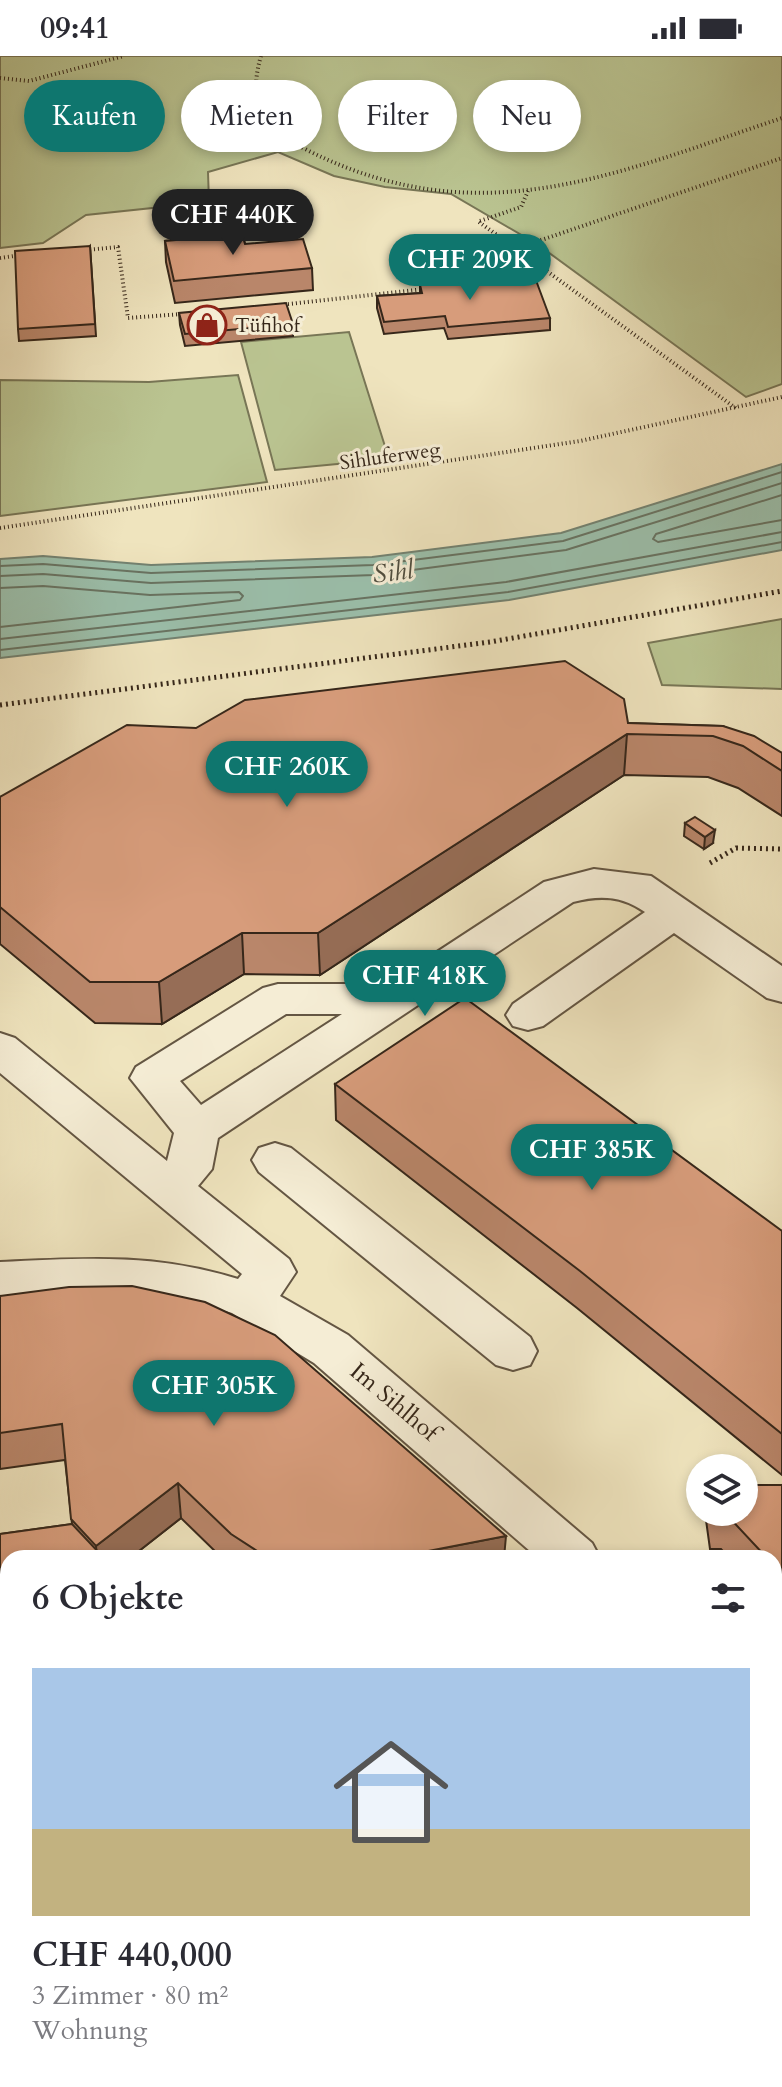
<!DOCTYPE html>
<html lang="de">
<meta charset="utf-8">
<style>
:root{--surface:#fff;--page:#f7f7f7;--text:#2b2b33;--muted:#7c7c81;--accent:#0f766e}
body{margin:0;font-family:Cardo,serif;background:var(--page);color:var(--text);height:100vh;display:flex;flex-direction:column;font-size:30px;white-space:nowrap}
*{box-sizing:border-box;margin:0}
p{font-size:26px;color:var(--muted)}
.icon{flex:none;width:44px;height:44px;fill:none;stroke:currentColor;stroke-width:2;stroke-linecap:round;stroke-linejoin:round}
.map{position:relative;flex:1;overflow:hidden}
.details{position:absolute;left:0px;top:1494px;width:782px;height:538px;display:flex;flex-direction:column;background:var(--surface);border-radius:24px 24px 0 0;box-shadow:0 4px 12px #0003}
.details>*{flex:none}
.top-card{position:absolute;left:24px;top:24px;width:734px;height:72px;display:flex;gap:16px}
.tools{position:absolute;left:686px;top:1398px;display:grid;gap:16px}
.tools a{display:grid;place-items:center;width:72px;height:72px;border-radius:50%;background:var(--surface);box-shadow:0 4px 12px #0003;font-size:40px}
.price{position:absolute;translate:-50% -68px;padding:0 18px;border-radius:28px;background:var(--accent);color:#fff;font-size:26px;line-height:52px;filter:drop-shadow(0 2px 4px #0008)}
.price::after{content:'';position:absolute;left:50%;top:48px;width:24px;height:18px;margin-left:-12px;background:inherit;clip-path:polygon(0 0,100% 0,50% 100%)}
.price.active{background:#222;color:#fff}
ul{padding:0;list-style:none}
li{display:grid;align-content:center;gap:16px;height:424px;padding:0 32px}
li span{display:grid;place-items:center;height:248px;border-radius:0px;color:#555}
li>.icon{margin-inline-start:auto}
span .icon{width:144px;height:144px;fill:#fffc;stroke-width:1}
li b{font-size:34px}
h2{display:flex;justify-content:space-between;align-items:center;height:96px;padding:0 32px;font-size:34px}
.pill{padding:0 28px;border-radius:36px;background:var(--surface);box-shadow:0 4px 12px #0003;font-size:28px;line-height:72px}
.pill.active{background:var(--accent);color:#fff}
.status{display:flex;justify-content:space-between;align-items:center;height:56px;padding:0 40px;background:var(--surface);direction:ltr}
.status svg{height:22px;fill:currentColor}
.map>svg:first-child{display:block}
.green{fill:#bac491;stroke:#787656;stroke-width:2}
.water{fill:#9bbfab;stroke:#738271;stroke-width:2}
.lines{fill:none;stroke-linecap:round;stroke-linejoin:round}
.shore{stroke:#687362;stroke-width:2}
.minor-casing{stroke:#645643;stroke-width:4}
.path-far2{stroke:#36271a;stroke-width:4;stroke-dasharray:1 3;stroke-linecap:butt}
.path-far1{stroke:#36271a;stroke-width:5;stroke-dasharray:2 4;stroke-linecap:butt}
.path{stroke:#36271a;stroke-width:6;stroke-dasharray:2 5;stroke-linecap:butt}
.minor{fill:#f5edd5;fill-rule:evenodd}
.rail{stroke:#36271a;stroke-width:7;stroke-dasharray:17 17;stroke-linecap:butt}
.wall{fill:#b9866a;stroke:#36271a;stroke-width:2}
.shaded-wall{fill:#966d56;stroke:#36271a;stroke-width:2}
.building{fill:#d79c7b;stroke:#36271a;stroke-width:2}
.labels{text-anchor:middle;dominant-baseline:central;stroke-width:6;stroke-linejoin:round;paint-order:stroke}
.far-poi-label{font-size:20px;fill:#36271a;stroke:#f5edd5;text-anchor:start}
.far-street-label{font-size:20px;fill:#36271a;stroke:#f5edd5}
.street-label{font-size:24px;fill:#36271a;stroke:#f5edd5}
.water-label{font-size:26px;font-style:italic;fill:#4f4d3e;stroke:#f5edd5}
</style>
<div class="status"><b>09:41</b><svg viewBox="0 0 49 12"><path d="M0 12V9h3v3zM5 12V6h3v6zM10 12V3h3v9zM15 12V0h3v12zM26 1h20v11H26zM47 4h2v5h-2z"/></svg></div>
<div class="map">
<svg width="782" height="2031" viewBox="0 0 782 2031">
<rect width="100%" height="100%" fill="#efe4be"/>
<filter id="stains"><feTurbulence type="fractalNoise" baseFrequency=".0025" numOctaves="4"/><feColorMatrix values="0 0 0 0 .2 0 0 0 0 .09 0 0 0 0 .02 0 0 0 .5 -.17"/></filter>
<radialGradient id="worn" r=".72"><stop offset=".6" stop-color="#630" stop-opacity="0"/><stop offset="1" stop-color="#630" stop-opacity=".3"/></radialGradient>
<!-- green -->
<path class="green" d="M0,0H782V328L746,341L537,188L451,138L385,131L334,120L278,96L208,116L209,146L86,159L43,187L0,192Z
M349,276L389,403L275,414L241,286Z
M238,319L267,426L0,460V324L149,326Z
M782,563V633L662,629L648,587Z"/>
<!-- water -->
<path class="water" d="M782,408V494L509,544L0,602V503L43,500L151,509L372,501L561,477Z"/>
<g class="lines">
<!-- shore -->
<path class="shore" d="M782,439L656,478L653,483L658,486L782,464
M0,510L43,508L151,517L373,509L563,485L782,416
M0,520L43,518L151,527L374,519L566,494L782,427
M0,532L43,530L150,539L239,536L243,540L240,544L0,571
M0,583L506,526L782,476
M0,594L508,536L782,486"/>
<!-- minor casing -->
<g class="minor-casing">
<path id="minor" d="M594,813L651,820L782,910V946L767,942L674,877L543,970L528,974L513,970L506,959L513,948L645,856C621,840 601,839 573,846L218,1082L212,1113L198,1130L289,1203L296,1216L280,1240L348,1279L592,1487L600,1502H538L314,1307L232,1257L206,1249L129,1237L0,1242V1206C87,1202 154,1197 238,1223L242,1218L0,1017V977L15,982L167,1105L174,1077L130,1022L136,1011L263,932L278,928H388L544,826ZM286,958H342L201,1049L180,1025Z
M275,1087L291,1092L530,1281L537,1295L530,1309L513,1314L496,1309L259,1116L252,1104L259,1092Z
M8,1610V1658L0,1659V1611Z
M782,1717V1767L774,1769V1719Z
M774,1911L782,1914V1973L774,1970Z
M774,1993L782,1996V2031H748L745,2024H774Z"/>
</g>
<!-- path-far2 -->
<path class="path-far2" d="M261,0C246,51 266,74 311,96C482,180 617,117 782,62
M0,22L29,25L124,0
M480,165L521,151L528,135
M479,166L737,353
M86,194L118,191L128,262L182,258
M0,202L21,199
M438,229L515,193L782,102
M280,249L425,233
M0,472L580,385L782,341"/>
<!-- path-far1 -->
<path class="path-far1" d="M0,649L490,586L782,535
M710,807L736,792L782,793"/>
<!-- path -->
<path class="path" d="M682,2024L683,2031"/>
<!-- minor -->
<use href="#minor" class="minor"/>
<!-- rail -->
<path class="rail" d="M774,1866L782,1865
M0,1968L8,1966"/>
</g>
<!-- wall -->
<path class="wall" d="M168,158L238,162L256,171V183L244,184L245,188L312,212L313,234L175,247L166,206L165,185L231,178L171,183Z
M90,190L96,280L19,285L18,273Z
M420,229L550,262V274L448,283L444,272L384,278L377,252V240L420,237Z
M179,257L293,268V280L185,290L180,269Z
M628,667L723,670L782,697V760L738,732L708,721L624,719L320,919L244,918L162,968L95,967L0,888V741L196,672Z
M685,767L713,787L704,793L684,780Z
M335,1028L782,1175V1419L577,1252L336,1064Z
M0,1240L504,1502H222L181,1462L130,1502H8V1589L0,1590V1478L72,1468L65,1404L0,1413Z
M782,1429V1555L774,1549V1502H729L721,1493H710L706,1464L708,1456H744Z"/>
<!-- shaded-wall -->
<path class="shaded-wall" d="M627,678L624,719L320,919L318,877Z
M715,774L713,787L704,793L705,781Z
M242,877L244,918L162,968L159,926Z
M178,1427L181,1462L130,1502H97L96,1490Z
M506,1480L504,1502H392Z"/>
<!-- building -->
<path class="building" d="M235,152L238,162L253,161L256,171L232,173L230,166L170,171L168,158Z
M242,178L245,188L303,183L312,212L174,225L165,185Z
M90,190L95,268L18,273L15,195Z
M534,219L550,262L448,271L445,260L384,266L377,240L422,237L420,229Z
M286,247L293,268L185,278L179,257Z
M565,605L624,643L628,667L723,670L754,680L782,697V715L743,690L713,680L627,678L318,877H242L159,926H90L0,851V741L127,669L196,672L245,644Z
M695,761L715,774L705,781L685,767Z
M465,942L782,1175V1378L580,1215L335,1028Z
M132,1230L205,1246L275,1279L506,1480L392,1502H268L231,1478L178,1427L96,1490L71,1463L62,1368L0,1377V1240L69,1231Z
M744,1429H782V1515L774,1509V1502H767L726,1458H715V1456H744Z
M72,1468L104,1502H8V1559L0,1560V1478Z"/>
<!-- icons -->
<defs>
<g id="shop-ring" transform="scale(2)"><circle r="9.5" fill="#f5edd5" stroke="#8f2418" stroke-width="1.5"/><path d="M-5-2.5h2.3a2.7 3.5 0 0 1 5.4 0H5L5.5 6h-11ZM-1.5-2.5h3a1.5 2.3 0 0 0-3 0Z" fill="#8f2418"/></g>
</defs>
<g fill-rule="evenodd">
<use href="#shop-ring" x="207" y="269"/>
</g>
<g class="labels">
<!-- far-poi labels -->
<g class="far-poi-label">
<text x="235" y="269">Tüfihof</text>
</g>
<!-- far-street labels -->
<g class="far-street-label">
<text transform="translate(390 400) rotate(-8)">Sihluferweg</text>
</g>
<!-- street labels -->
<g class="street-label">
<text transform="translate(394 1346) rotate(40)">Im Sihlhof</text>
</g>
<!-- water labels -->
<g class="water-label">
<text transform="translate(393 516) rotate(-7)">Sihl</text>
</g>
</g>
<rect width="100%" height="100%" filter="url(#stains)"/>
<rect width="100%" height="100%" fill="url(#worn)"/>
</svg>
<div class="tools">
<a><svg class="icon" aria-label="layers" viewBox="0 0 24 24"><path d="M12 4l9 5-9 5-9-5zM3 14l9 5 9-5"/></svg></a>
</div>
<b class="price active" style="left:233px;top:201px">CHF 440K</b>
<b class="price" style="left:470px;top:246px">CHF 209K</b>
<b class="price" style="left:287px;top:753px">CHF 260K</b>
<b class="price" style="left:425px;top:962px">CHF 418K</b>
<b class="price" style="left:592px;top:1136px">CHF 385K</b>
<b class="price" style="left:214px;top:1372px">CHF 305K</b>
<div class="top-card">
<a class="pill active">Kaufen</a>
<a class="pill">Mieten</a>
<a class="pill">Filter</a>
<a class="pill">Neu</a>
</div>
<section class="details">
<h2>6 Objekte<svg class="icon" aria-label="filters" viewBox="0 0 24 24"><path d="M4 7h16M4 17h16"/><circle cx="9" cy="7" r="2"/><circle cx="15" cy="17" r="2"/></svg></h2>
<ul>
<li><span style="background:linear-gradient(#a9c7e8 65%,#c2b280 0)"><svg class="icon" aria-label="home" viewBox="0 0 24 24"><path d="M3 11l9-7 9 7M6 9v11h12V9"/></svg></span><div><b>CHF 440,000</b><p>3 Zimmer · 80 m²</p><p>Wohnung</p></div></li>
</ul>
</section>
</div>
